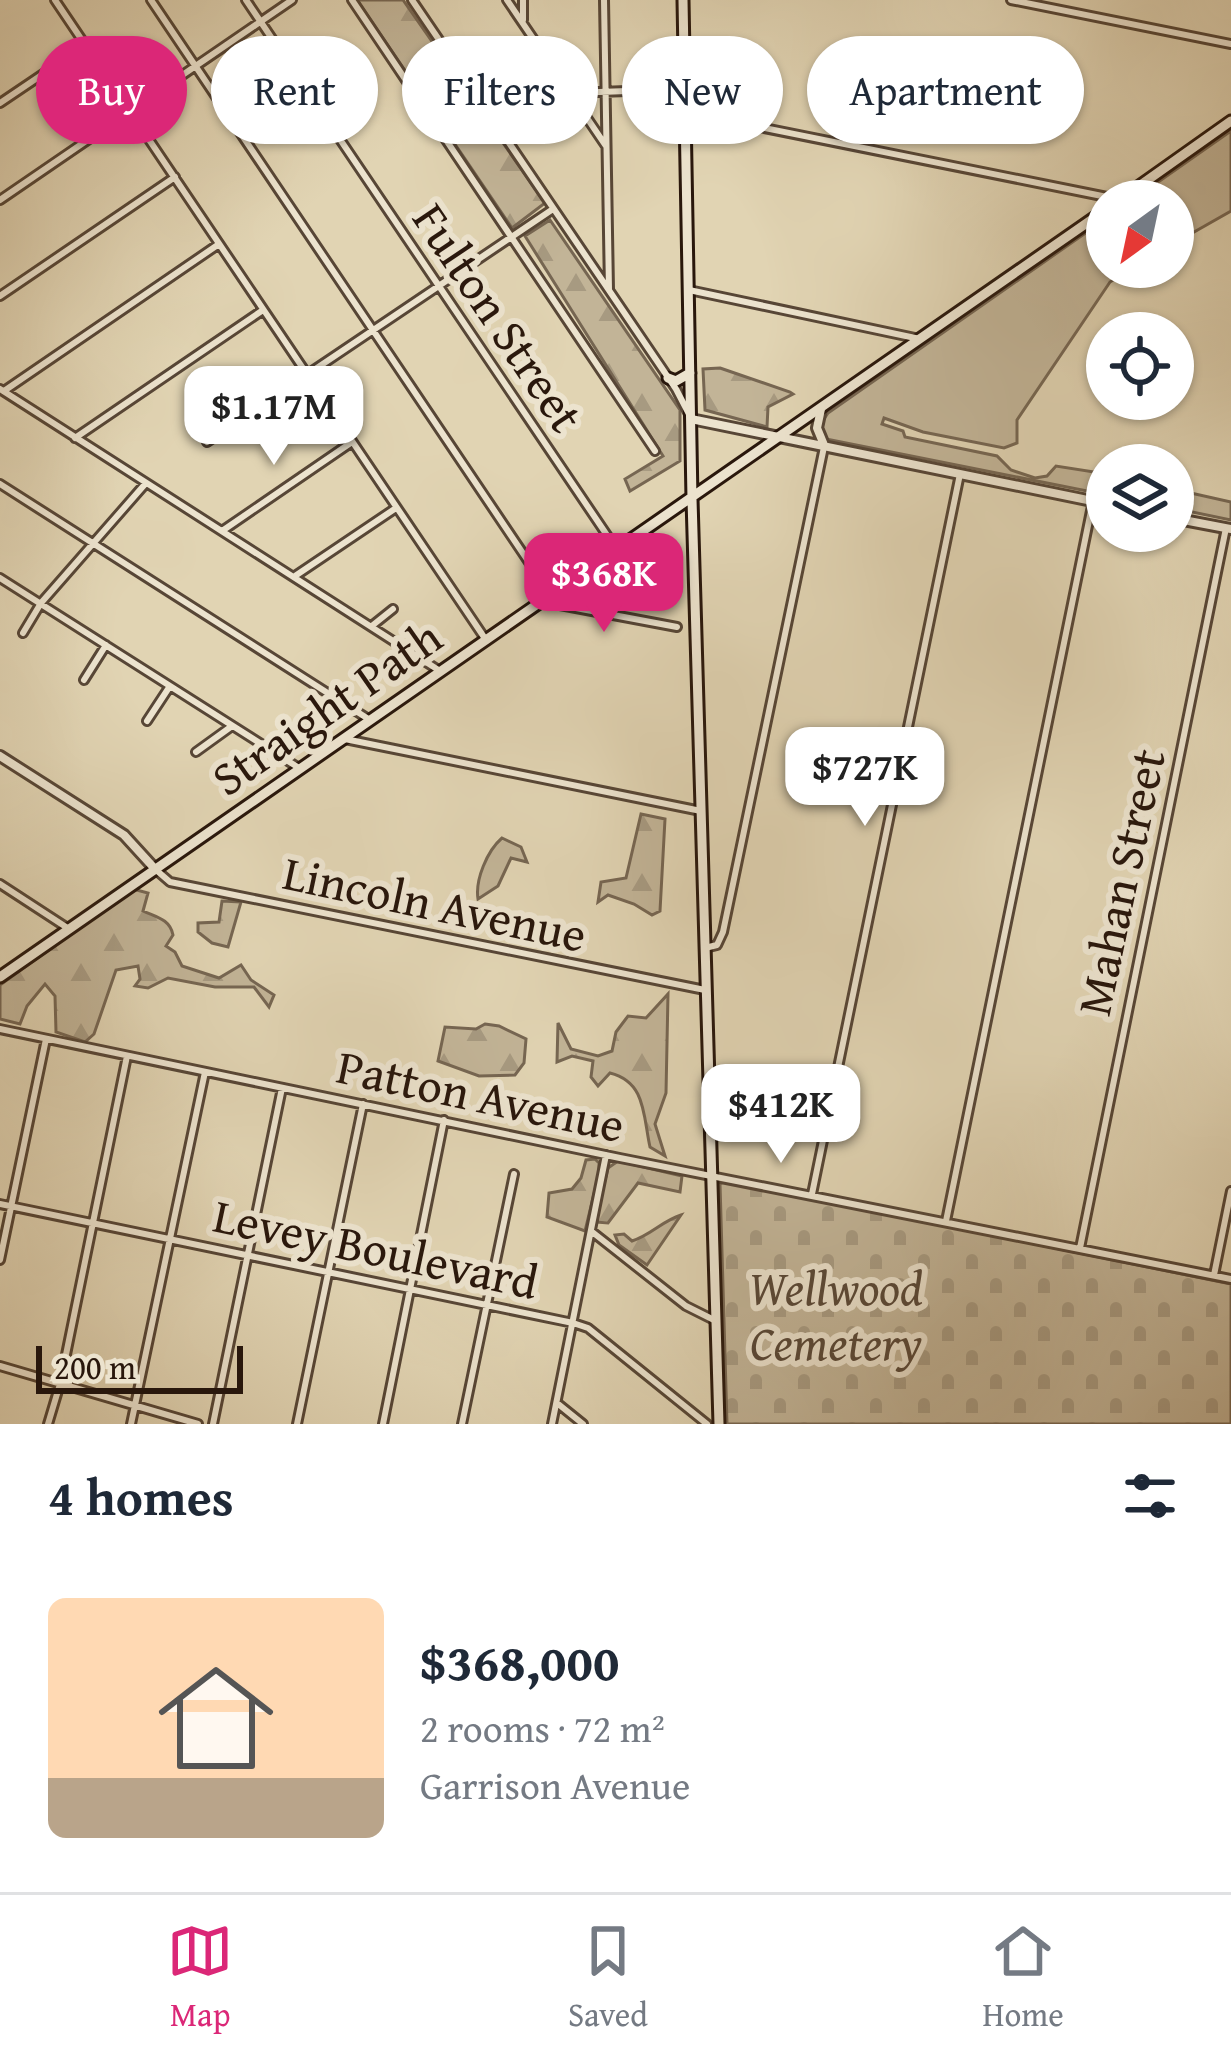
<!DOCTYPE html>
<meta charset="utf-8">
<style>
:root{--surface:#fff;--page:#f2f2f3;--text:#1f2937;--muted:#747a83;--line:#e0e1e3;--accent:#db2777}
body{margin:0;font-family:"Gentium Book Plus",serif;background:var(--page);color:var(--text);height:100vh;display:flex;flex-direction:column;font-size:45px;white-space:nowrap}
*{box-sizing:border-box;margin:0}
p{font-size:39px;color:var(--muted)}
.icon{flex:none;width:66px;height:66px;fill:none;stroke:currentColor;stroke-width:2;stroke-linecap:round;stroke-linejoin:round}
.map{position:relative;height:1424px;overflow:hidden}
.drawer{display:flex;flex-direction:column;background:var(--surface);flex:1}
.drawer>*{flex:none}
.banner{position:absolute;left:36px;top:36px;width:1161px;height:108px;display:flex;gap:24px}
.needle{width:78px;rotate:213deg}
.controls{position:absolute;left:1086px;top:180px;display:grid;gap:24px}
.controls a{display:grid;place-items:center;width:108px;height:108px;border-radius:50%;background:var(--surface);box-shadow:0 3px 9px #0004;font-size:60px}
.scale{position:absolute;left:36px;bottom:30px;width:207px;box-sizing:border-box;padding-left:12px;border:6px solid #29170c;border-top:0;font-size:33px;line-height:42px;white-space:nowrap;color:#29170c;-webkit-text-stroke:9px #ece3ce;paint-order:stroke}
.price{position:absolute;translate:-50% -102px;padding:0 27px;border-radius:24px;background:#fff;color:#222;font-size:39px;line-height:78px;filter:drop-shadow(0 3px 6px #0008)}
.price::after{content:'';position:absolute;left:50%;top:72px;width:36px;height:27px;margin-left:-18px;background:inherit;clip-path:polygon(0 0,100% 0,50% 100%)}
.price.on{background:var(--accent);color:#fff}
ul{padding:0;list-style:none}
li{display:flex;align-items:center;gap:36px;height:300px;padding:0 48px}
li+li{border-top:3px solid var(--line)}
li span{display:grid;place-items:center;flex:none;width:336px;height:240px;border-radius:18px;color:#555}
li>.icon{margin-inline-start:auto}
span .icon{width:144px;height:144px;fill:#fffc;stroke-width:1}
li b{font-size:51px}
h2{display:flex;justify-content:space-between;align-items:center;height:144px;padding:0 48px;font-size:51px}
.pill{padding:0 42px;border-radius:54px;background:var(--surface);box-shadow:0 3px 9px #0004;font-size:42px;line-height:108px}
.pill.on{background:var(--accent);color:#fff}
.tabs{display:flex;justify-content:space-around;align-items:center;height:168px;border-top:3px solid var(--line);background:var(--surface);font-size:33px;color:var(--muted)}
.tabs a{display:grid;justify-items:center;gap:6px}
.tabs .on{color:var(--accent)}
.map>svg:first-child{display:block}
.green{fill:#c2b497;stroke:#766652;stroke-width:3}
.forest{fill:url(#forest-firs);stroke:#766652;stroke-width:3}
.cemetery{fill:url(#cemetery-stones);stroke:#766652;stroke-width:3}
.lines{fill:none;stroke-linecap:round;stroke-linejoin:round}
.minor-casing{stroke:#574636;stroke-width:12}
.tertiary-casing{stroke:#574636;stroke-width:14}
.secondary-casing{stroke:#29170c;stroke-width:15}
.minor{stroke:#ece3ce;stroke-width:6}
.tertiary{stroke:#ece3ce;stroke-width:8}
.secondary{stroke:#ece3ce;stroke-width:9}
.labels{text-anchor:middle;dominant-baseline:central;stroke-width:12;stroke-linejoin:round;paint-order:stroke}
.street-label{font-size:48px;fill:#29170c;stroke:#ece3ce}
.park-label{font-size:48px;font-style:italic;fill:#574636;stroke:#ece3ce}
</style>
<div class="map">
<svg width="1231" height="1424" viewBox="0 0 1231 1424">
<defs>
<pattern id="forest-firs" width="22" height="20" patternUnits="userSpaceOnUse" patternTransform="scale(3)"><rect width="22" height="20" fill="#c2b497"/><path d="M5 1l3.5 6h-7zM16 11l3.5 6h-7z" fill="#a79a81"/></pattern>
<pattern id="cemetery-stones" width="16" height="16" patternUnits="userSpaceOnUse" patternTransform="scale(3)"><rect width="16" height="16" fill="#c2b497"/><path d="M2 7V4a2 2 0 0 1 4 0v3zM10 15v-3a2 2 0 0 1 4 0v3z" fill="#a79a81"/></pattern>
</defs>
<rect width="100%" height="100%" fill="#e1d4b3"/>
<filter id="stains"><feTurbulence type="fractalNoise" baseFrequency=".00167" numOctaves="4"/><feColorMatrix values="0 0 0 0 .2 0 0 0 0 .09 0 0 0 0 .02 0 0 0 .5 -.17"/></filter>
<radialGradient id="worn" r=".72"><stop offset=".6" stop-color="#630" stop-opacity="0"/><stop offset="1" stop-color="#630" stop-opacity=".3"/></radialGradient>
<!-- green -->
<path class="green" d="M1231,131V211L1173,244V201H1131Z
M1107,218V267H1133L1110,282L1017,420V443L1004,448L923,432L884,418L882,424L903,431L905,437L997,456L1011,470L1035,478L1047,476L1056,466L1107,474V495L826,439L820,425L828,413Z
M1173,489L1231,502V520L1173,508Z"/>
<!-- forest -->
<path class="forest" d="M357,0H403L545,203L512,228Z
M550,220L680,410V461L630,491L625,479L663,456L525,236Z
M720,368L790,392L793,394L768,407L767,427L705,410L703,369Z
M641,814L665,819L660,911L652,915L634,904L608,895L598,902L601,882L626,878Z
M502,838L521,847L527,862L511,858L498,886L478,899C475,880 487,851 502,838Z
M133,889L148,893L143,911C156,917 170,919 173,935L166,946L175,952L182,966L219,978L241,965L251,980L274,995L269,1007L254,987H215L168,978L148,988L135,986L140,979L138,966L116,970L94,1034L85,1042L56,1032L55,996L45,984L27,1006L20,1024L0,1019V985Z
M222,901L241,902L228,947L212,943L198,932V923L219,922Z
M668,994L666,1093L655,1124L665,1156L650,1147C643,1115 646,1082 610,1073L598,1086L591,1077L593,1061L572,1056L557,1062L558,1023L571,1049L598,1056L612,1051L616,1032L628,1016L646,1018Z
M485,1024L499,1026L526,1039L524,1063L515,1075L479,1076L438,1061L445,1027L476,1029Z
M595,1159L599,1163V1173L585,1231L547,1217L549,1193L572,1189L581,1178L586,1160Z
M618,1161L682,1176L680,1192L638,1183L608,1223L595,1222L608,1168Z
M681,1215L647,1265L619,1245L615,1235L624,1234L632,1241C651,1235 662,1221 681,1215Z"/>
<!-- cemetery -->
<path class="cemetery" d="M725,1181L1231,1284V1424H727L720,1184Z"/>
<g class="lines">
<!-- minor casing -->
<g class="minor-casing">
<path id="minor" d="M55,0L486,640
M151,0L551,595
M246,0L617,550
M352,0L655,451
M412,0L676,389L690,416
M507,0L606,146
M523,0V20
M604,0L609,290
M1011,0L1231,44
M0,103L86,45
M685,112L1117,199
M504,137L571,93L684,89
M0,200L292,0
M689,290L920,339
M0,296L175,177
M0,389L440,671
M4,391L219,244
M75,438L263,310
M207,442L553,209
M0,484L370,720
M222,531L352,442
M295,576L396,508
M0,578L299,768
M544,602L677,627
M373,625L393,609
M23,633L41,603L146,483
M84,680L106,645
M147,721L170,686
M345,739L701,811
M196,752L232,726
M155,869L170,882L705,990
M0,884L69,929
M705,948L717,945L723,932L824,447
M0,1029L620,1158L1231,1279
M812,1194L960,474
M0,1204L573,1323L588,1328L707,1424
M946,1221L1093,501
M591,1231L686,1306L716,1321
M1080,1248L1226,528
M0,1260L46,1039
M1214,1275L1231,1191
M0,1366L198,1424
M557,1403L583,1424
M48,1424L60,1384L127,1056
M131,1424L205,1072
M213,1424L282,1088
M297,1424L363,1104
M383,1424L444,1120
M462,1424L514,1174
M552,1424L606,1155"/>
</g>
<!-- tertiary casing -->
<g class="tertiary-casing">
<path id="tertiary" d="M821,409L817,428L824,445
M691,419L1107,504
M1173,518L1231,529
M0,756L124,835L155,869"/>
</g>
<!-- secondary casing -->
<g class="secondary-casing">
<path id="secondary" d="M683,0L692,499L719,1424
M1118,201L1231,121
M668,378L676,381L690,373
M0,977L1107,209"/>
</g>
<!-- minor -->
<use href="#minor" class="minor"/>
<!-- tertiary -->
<use href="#tertiary" class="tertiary"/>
<!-- secondary -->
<use href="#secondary" class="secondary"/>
</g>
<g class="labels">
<!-- street labels -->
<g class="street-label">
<text transform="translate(499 317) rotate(56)">Fulton Street</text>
<text transform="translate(326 707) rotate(-35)">Straight Path</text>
<text transform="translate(1120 882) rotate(-78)">Mahan Street</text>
<text transform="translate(435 903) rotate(12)">Lincoln Avenue</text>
<text transform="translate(481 1095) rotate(12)">Patton Avenue</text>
<text transform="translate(376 1248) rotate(12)">Levey Boulevard</text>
</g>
<!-- park labels -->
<g class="park-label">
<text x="836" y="1287">Wellwood<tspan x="836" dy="55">Cemetery</tspan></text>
</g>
</g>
<rect width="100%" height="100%" filter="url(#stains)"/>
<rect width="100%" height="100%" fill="url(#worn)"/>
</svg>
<div class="controls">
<a><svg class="needle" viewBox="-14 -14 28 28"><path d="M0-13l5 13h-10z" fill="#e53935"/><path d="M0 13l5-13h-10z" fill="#747a83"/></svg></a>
<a><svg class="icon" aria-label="locate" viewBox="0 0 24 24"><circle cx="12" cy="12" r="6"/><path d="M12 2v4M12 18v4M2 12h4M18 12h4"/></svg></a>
<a><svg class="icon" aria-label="layers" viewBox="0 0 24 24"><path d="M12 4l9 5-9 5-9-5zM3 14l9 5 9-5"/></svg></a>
</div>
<div class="scale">200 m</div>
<b class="price" style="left:274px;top:468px">$1.17M</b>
<b class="price on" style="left:604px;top:635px">$368K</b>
<b class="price" style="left:865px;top:829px">$727K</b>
<b class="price" style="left:781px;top:1166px">$412K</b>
<div class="banner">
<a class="pill on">Buy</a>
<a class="pill">Rent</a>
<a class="pill">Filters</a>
<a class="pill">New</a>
<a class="pill">Apartment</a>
</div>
</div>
<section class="drawer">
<h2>4 homes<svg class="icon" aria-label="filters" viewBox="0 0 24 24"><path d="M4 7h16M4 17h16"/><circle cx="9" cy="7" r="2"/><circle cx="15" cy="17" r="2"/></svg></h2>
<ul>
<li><span style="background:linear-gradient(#ffd9b3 75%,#b9a48a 0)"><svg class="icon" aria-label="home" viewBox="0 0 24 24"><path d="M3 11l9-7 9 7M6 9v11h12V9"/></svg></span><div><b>$368,000</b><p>2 rooms · 72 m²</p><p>Garrison Avenue</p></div></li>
</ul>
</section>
<nav class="tabs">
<a class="on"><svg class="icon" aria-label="map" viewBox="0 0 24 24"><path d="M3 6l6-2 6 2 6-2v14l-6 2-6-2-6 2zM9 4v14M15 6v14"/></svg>Map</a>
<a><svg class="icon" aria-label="saved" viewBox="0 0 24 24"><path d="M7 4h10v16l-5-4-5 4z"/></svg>Saved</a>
<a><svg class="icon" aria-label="home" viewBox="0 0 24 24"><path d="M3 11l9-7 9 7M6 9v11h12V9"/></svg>Home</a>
</nav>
